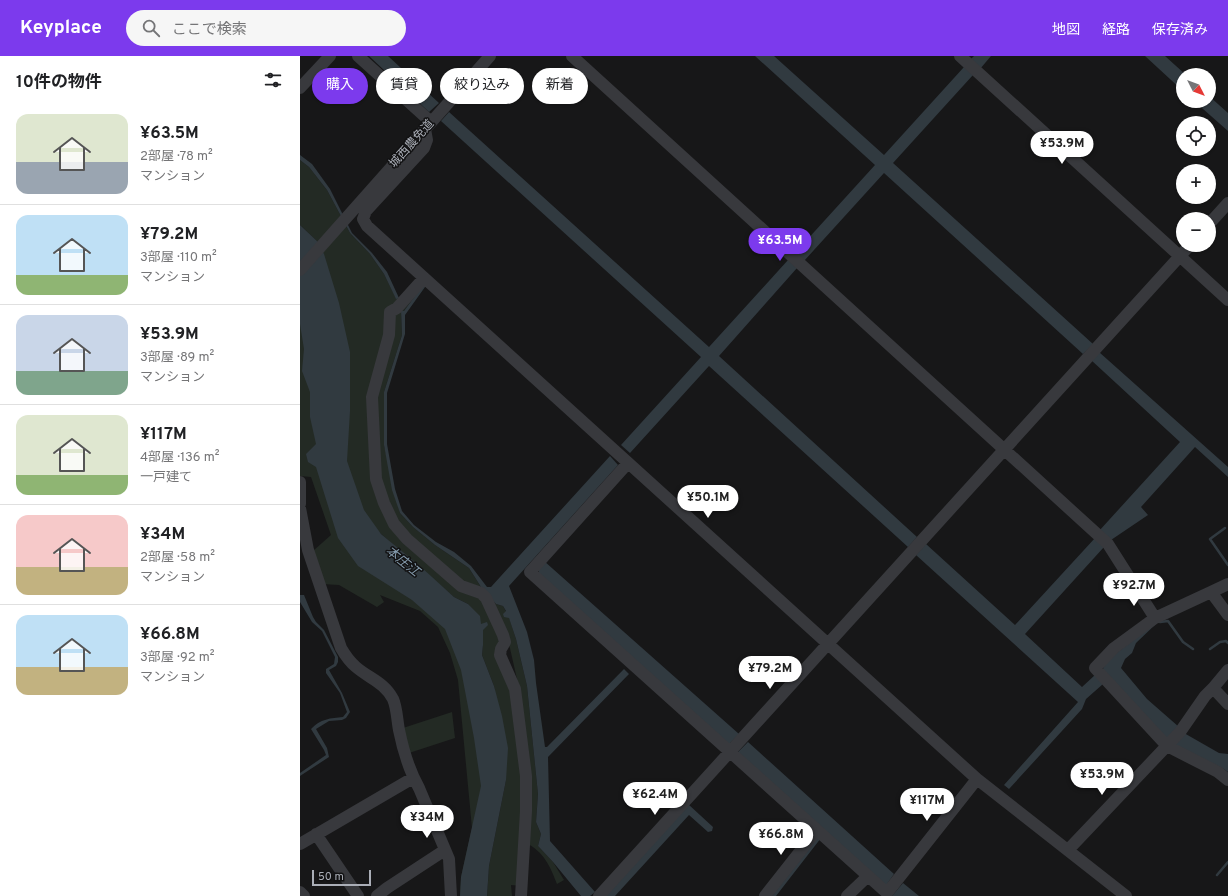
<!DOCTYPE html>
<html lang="ja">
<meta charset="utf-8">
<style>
:root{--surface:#fff;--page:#f6f6f6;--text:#202124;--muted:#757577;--line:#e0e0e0;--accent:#7c3aed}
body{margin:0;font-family:Overpass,"Noto Sans JP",sans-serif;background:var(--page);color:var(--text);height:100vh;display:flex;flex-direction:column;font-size:15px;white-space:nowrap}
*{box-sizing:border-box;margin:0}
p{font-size:13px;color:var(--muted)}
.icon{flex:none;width:22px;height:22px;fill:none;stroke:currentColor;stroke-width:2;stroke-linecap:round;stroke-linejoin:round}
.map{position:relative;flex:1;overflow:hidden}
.side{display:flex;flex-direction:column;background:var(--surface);width:300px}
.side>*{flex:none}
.top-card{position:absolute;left:12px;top:12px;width:380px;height:36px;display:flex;gap:8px}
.needle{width:26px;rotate:132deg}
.fabs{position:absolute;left:876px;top:12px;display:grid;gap:8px}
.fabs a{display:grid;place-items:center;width:40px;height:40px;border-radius:50%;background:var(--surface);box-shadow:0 1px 3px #0004;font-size:20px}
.scale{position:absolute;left:12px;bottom:10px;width:59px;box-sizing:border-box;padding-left:4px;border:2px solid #aaaeb7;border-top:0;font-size:11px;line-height:14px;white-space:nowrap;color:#aaaeb7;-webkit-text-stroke:3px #121213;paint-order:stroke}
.price{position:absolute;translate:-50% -34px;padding:0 9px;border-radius:14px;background:#fff;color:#222;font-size:13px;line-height:26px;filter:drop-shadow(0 1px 2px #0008)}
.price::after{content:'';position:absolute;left:50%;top:24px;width:12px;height:9px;margin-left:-6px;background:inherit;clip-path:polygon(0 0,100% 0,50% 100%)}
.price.current{background:var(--accent);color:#fff}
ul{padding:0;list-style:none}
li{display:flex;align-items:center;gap:12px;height:100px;padding:0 16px}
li+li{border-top:1px solid var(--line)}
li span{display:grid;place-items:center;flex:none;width:112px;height:80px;border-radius:12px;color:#555}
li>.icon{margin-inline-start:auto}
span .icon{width:48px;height:48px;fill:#fffc;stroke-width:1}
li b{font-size:17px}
h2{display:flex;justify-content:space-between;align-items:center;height:48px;padding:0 16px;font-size:17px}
.tag{padding:0 14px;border-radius:18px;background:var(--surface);box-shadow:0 1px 3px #0004;font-size:14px;line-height:36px}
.tag.current{background:var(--accent);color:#fff}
header{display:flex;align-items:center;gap:24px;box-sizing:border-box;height:56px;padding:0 20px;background:var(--accent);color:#fff}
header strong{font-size:19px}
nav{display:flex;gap:22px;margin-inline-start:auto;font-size:14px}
.search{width:280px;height:36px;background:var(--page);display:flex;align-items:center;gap:10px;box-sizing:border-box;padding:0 14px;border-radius:22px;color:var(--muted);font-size:15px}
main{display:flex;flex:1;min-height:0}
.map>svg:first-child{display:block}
.green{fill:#232a24;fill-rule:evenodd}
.water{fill:#313a40}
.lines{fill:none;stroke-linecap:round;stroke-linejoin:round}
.stream{stroke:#313a40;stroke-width:2.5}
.minor{stroke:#38393d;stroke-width:12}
.labels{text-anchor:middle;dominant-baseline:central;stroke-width:3;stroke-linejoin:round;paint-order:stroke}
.street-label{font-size:12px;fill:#aaaeb7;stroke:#121213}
.water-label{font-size:13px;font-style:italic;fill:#859cae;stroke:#121213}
</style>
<header>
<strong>Keyplace</strong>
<div class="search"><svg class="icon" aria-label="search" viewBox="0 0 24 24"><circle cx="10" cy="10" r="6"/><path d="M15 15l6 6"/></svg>ここで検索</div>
<nav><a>地図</a><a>経路</a><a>保存済み</a></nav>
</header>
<main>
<section class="side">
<h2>10件の物件<svg class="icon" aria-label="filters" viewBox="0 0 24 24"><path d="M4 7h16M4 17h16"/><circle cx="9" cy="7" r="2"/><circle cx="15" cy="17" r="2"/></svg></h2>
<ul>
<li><span style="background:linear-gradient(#dfe7d0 60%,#9aa5b1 0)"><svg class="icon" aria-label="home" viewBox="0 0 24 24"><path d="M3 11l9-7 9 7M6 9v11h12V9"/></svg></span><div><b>¥63.5M</b><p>2部屋 · 78 m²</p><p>マンション</p></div></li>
<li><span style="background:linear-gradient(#bfe0f5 75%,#8fb573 0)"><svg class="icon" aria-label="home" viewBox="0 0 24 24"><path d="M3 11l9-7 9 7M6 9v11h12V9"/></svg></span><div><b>¥79.2M</b><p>3部屋 · 110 m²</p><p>マンション</p></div></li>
<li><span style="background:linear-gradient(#c9d6e8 70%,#7fa58c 0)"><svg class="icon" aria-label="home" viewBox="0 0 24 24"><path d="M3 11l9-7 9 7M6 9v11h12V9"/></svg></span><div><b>¥53.9M</b><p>3部屋 · 89 m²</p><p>マンション</p></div></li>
<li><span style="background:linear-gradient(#dfe7d0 75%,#8fb573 0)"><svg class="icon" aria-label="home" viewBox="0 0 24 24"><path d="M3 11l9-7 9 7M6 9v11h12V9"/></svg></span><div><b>¥117M</b><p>4部屋 · 136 m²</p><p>一戸建て</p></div></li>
<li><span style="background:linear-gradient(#f6c9c9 65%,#c2b280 0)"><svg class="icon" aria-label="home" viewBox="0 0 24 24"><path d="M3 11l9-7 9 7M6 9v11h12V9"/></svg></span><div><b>¥34M</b><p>2部屋 · 58 m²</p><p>マンション</p></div></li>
<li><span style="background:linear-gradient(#bfe0f5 65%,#c2b280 0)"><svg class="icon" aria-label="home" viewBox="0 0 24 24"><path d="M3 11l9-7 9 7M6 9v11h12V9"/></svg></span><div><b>¥66.8M</b><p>3部屋 · 92 m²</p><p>マンション</p></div></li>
</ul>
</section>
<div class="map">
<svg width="928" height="840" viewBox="0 0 928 840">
<rect width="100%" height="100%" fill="#171718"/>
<!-- green -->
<path class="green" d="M0,104L9,111L27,134L50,177L70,198L84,218L96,242H100L123,229L104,255H101L102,279L84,336V389L100,457L113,471L135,489L169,512L181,531L196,548L203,550L209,561L216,583L227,630L238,738L236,766L241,778L238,790L253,806L264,824L257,828C250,810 244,796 226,787L223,830L211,829L212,840H187L189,810L206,724L194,630L182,599L183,589V573L168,548L154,541L51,452L17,185L0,169ZM202,586L209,588L217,623L221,660L213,634Z
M0,216L17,337L21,409L138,554L165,606L185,741L160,840L161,821L172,772L158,624L150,597L138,571L120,555L80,539L84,546L77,551L39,529L22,528L13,495L31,479L11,421L0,420Z
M152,656L155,682L109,697L103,672Z"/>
<!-- water -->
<path class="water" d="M69,0H88L139,47L129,56Z
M455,0H474L584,99L664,11L673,19L593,107L793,288L783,298L584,117L504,205L495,197L575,109Z
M674,0H691L680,13L670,4Z
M845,0H865L886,19H883V35Z
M909,40L928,57V75L894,45H909Z
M149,56L409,291L488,204L497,212L419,300L617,481L608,491L409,310L330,397L321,389L401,301L141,65Z
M0,99L12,108L30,133L52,177L72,197L87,216L99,242L96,243L84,218L70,198L50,177L27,134L9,111L0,104Z
M0,169L17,185L24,198L39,247L50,296V355L47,405L64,454L81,478L121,511L154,541L168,548L180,560L181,568L187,566L188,569L183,574V589L182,599L194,630L202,660L208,692L206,724L189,810L187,840H160L161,821L181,730L174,682L161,614L145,573L112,544L58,510L38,482L16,411L8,406L6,398L16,388L10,361V336L2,315L4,293L0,268Z
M123,229L125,231L105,259V278L87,337V388L95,433L102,455L114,469L136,486L154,496L171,510L187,531H191L310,400L318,409L209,530L227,576L234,604L236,627L245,691H247L324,613L329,618L248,701L250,785L295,836L290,840H281L253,806L238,790L241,778L236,766L238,738L227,630L216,583L209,562L204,561L203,558L206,555L203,550L196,548L181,531L169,512L135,489L113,471L100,457L92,434L84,389V336L102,279L101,255H104Z
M799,296L928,411V421L895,391L841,451L848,459L811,484L799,475L880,386L791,304Z
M795,482L804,491L725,578L782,631L795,619L803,628L786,643L782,653L709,733L704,729L778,646L616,499L626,488L715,569Z
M244,505L439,678L429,688L239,519V511Z
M0,539H4L13,561L16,566L24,574L38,601V606L36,610L29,614L42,637L50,656L46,662L42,664L29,665L16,673L27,692L29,701L0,720V717L26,699L24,694L11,673C20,663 31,662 43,661L47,656L40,637L26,617V613L34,608L35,601L22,575L12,566L0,546Z
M858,566L836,587L832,597L825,603L821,612L847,643L879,671L866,683L803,613C805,603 848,573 858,566Z
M884,677L919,697L928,698V716L922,712L875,689Z
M448,686L594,818L587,828H584L438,696Z
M388,748L413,771L412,775L408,776L389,759L315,840H306Z
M519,780L521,782L476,840H472Z
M603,827L619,840H592Z"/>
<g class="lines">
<!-- stream -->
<path class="stream" d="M925,472L910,483L928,509
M860,566L868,565L883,586L893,593
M910,593L920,586L926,585L928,587
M917,819L928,806"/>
<!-- minor -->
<path class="minor" d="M58,0L131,66
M272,0L808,488L855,562L814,592L795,612L867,690L918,716L928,724
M660,0L928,244
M0,32L30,0
M125,73L127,84L124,92L66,155L63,163L67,170L677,723L826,840
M909,168L928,147
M0,214L190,0
M124,222L97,252L90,256L89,279L72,341L76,423L84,447L94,468L107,483L161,530L181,537L186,542L203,579L205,586L201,593L200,599L215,633L226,720V755L221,840
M328,407L230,516L587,837L677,723
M0,426V448
M0,452L8,494L41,592C45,599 50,606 56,611C70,623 84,626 93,643C97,652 97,664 99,674C103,694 109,714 119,732L149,803L151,840
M911,536L928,528
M855,562L911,536L928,559
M928,614L913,632L928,648
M16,778L58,840
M0,788L113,722
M768,794L880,676L905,640L913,632
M0,836L4,840
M77,840L87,832L145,794
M299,840L890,189
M465,840L517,774
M547,840L568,820"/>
</g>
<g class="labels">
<!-- street labels -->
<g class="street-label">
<text transform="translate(112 88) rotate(-48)">城西農免道</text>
</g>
<!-- water labels -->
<g class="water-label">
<text transform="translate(102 506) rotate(39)">本庄江</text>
</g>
</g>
</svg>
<div class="fabs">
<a><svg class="needle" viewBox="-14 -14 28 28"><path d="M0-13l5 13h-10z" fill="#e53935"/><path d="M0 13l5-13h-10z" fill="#757577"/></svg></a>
<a><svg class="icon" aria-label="locate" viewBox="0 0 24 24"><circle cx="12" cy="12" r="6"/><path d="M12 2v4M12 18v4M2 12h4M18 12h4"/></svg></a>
<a>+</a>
<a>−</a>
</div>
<div class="scale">50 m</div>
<b class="price" style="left:762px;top:109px">¥53.9M</b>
<b class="price current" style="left:480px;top:206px">¥63.5M</b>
<b class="price" style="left:408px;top:463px">¥50.1M</b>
<b class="price" style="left:834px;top:551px">¥92.7M</b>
<b class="price" style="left:470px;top:634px">¥79.2M</b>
<b class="price" style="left:802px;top:740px">¥53.9M</b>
<b class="price" style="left:355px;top:760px">¥62.4M</b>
<b class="price" style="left:627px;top:766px">¥117M</b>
<b class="price" style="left:127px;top:783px">¥34M</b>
<b class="price" style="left:481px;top:800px">¥66.8M</b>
<div class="top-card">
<a class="tag current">購入</a>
<a class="tag">賃貸</a>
<a class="tag">絞り込み</a>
<a class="tag">新着</a>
</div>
</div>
</main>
